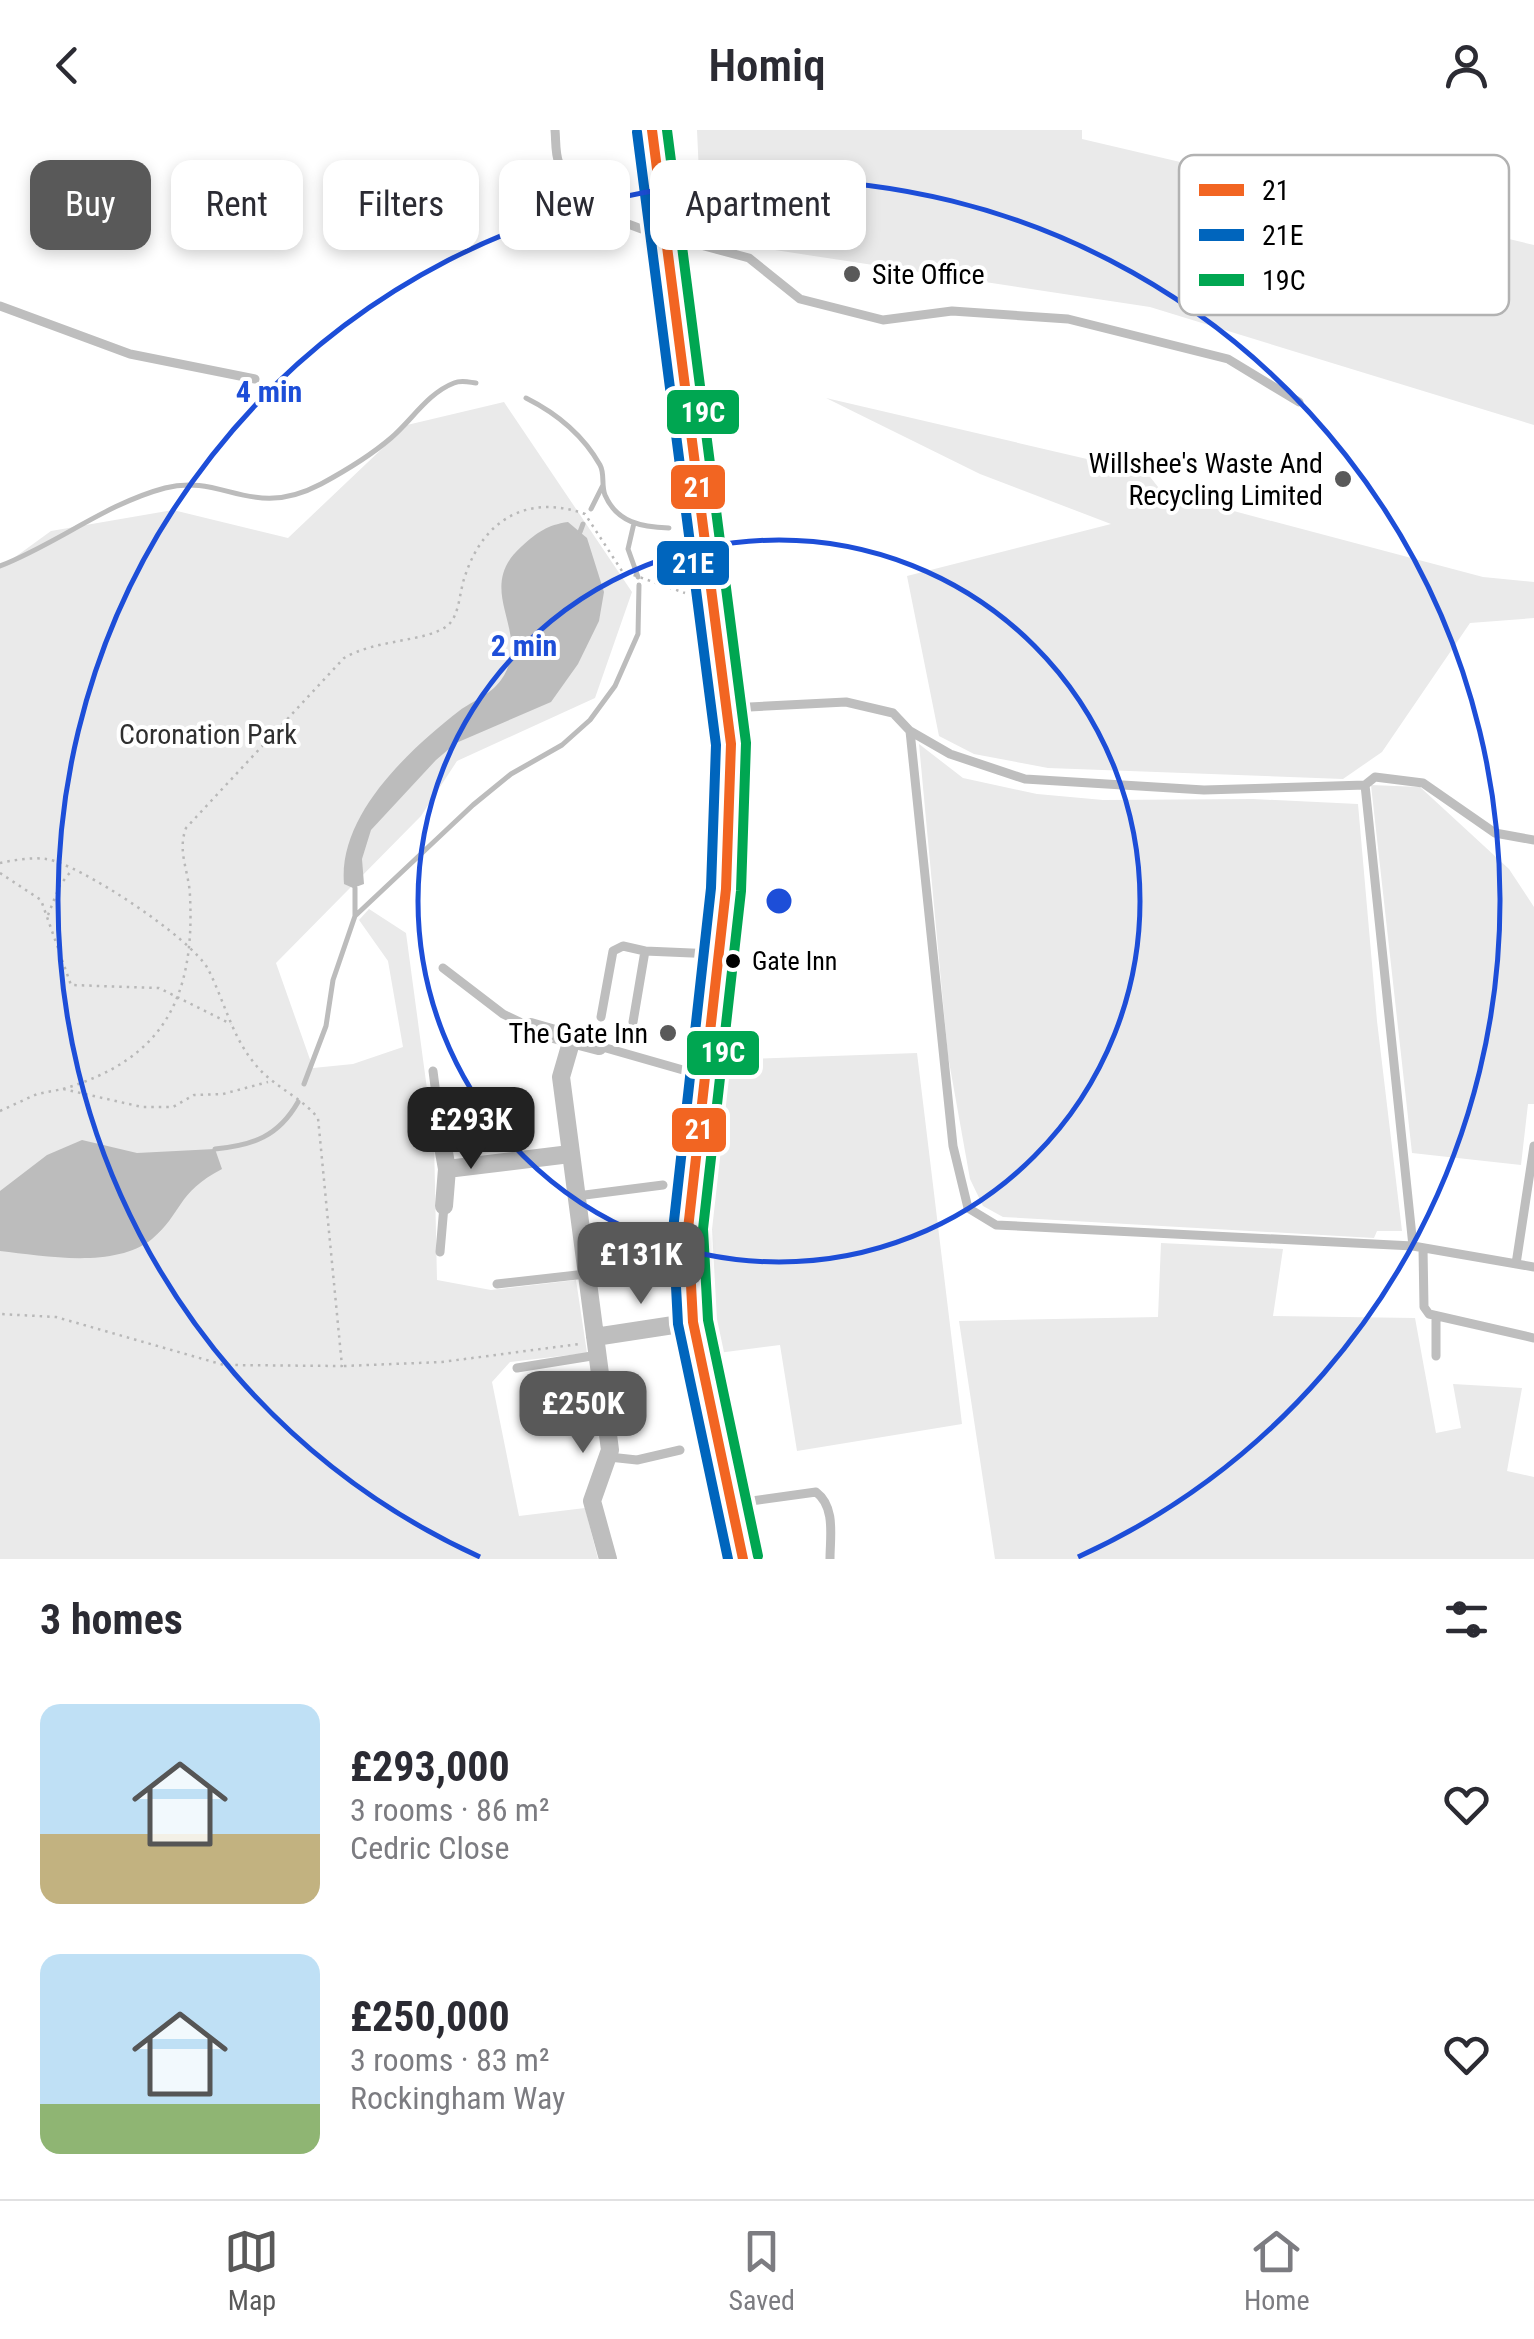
<!DOCTYPE html>
<meta charset="utf-8">
<style>
:root{--surface:#fff;--page:#f2f2f3;--text:#2b2b33;--muted:#7c7c81;--line:#e1e1e2;--accent:#595959}
body{margin:0;font-family:"Roboto Condensed",sans-serif;background:var(--page);color:var(--text);height:100vh;display:flex;flex-direction:column;font-size:38px;white-space:nowrap}
*{box-sizing:border-box;margin:0}
p{font-size:32px;color:var(--muted)}
.icon{flex:none;width:55px;height:55px;fill:none;stroke:currentColor;stroke-width:2;stroke-linecap:round;stroke-linejoin:round}
.map{position:relative;height:1429px;overflow:hidden}
.sheet{display:flex;flex-direction:column;background:var(--surface);flex:1}
.sheet>*{flex:none}
.top-card{position:absolute;left:30px;top:30px;width:1000px;height:90px;display:flex;gap:20px}
.price{position:absolute;translate:-50% -85px;padding:0 22px;border-radius:20px;background:var(--accent);color:#fff;font-size:32px;line-height:65px;filter:drop-shadow(0 2px 5px #0008)}
.price::after{content:'';position:absolute;left:50%;top:60px;width:30px;height:22px;margin-left:-15px;background:inherit;clip-path:polygon(0 0,100% 0,50% 100%)}
.price.selected{background:#222;color:#fff}
ul{padding:0;list-style:none}
li{display:flex;align-items:center;gap:30px;height:250px;padding:0 40px}
li span{display:grid;place-items:center;flex:none;width:280px;height:200px;border-radius:20px;color:#555}
li>.icon{margin-inline-start:auto}
span .icon{width:120px;height:120px;fill:#fffc;stroke-width:1}
li b{font-size:42px}
h2{display:flex;justify-content:space-between;align-items:center;height:120px;padding:0 40px;font-size:42px}
.tag{padding:0 35px;border-radius:20px;background:var(--surface);box-shadow:0 5px 15px #0003;font-size:35px;line-height:90px}
.tag.selected{background:var(--accent);color:#fff}
header{display:flex;justify-content:space-between;align-items:center;height:130px;padding:0 40px;background:var(--surface);font-size:45px;font-weight:600}
.dock{display:flex;justify-content:space-around;align-items:center;height:140px;border-top:2px solid var(--line);background:var(--surface);font-size:28px;color:var(--muted)}
.dock a{display:grid;justify-items:center;gap:5px}
.dock .selected{color:var(--accent)}
.map>svg:first-child{display:block}
.green{fill:#eaeaea}
.water{fill:#bcbcbc}
.lines{fill:none;stroke-linecap:round;stroke-linejoin:round}
.stream{stroke:#bcbcbc;stroke-width:5}
.highway-casing{stroke:#dbdbdb;stroke-width:35}
.path{stroke:#b8b8b8;stroke-width:2.5;stroke-dasharray:2.5 5;stroke-linecap:butt}
.lane{stroke:#bebebe;stroke-width:9}
.street{stroke:#bebebe;stroke-width:18}
.highway{stroke:#bdbdbd;stroke-width:30}
.highway-bridge-casing{stroke:#dbdbdb;stroke-width:35;stroke-linecap:butt}
.highway-bridge{stroke:#bdbdbd;stroke-width:30}
.bus-1-casing{stroke:#fff;stroke-width:18}
.bus-2-casing{stroke:#fff;stroke-width:18}
.bus-3-casing{stroke:#fff;stroke-width:18}
.bus-1{stroke:#f26522;stroke-width:10}
.bus-2{stroke:#0065bd;stroke-width:10}
.bus-3{stroke:#00a651;stroke-width:10}
.ring{fill:none;stroke:#1d4ed8;stroke-width:5}
.poi-dot{fill:#595959;stroke:#fff;stroke-width:4}
.bus-dot{fill:#000;stroke:#fff;stroke-width:4}
.labels{text-anchor:middle;dominant-baseline:central;stroke-width:8;stroke-linejoin:round;paint-order:stroke}
.bus-label{font-size:26px;fill:#000;stroke:#fff;text-anchor:start}
.poi-label{font-size:28px;fill:#000;stroke:#fff;text-anchor:end}
.park-label{font-size:28px;fill:#2f2f2f;stroke:#fff}
.key{fill:#fff;stroke:#b2b2b2;stroke-width:2.5}
.key-label{font-size:28px;fill:#000}
.centre{fill:#1d4ed8;stroke:#fff;stroke-width:5}
.ring-label{font-size:30px;text-anchor:middle;font-weight:bold;fill:#1d4ed8;stroke:#fff;stroke-width:8;stroke-linejoin:round;paint-order:stroke}
.line-badge{stroke:#fff;stroke-width:4}
.badge-label{font-size:28px;text-anchor:middle;font-weight:bold;fill:#fff}
</style>
<header><svg class="icon" aria-label="back" viewBox="0 0 24 24"><path d="M15 5l-7 7 7 7"/></svg>Homiq<svg class="icon" aria-label="person" viewBox="0 0 24 24"><circle cx="12" cy="8" r="4"/><path d="M4 21q1-7 8-7t8 7"/></svg></header>
<div class="map">
<svg width="1534" height="1429" viewBox="0 0 1534 1429">
<rect width="100%" height="100%" fill="#fff"/>
<!-- green -->
<path class="green" d="M697,0H1082V9L1534,115V295L1150,177L702,109Z
M826,268L1147,343L1162,362L1483,447L1534,452V488L1470,493L1382,622L1343,649L1048,638L974,624L939,606L907,446L1111,394L980,344Z
M504,272L632,462L595,568L457,631L421,686L276,833L313,938L353,934L403,917L388,831L359,790L369,779L406,803L434,1011L437,1150L491,1160L576,1150L587,1223L510,1232L492,1252L519,1386L585,1378L598,1429H0V438L51,401L173,380L288,408L407,295Z
M919,614L963,648L1037,664L1103,670L1253,669L1358,674L1377,891L1402,1101H1377L1374,1108L1003,1087L983,1076L970,1049L948,926Z
M1371,655L1420,657L1509,739L1534,777V974H1528L1521,1035L1412,1023Z
M917,923L962,1294L797,1321L780,1215L718,1223L710,1073L723,930Z
M1161,1113L1283,1119L1273,1186L1415,1188L1436,1303L1461,1298L1453,1254L1522,1258L1507,1341L1534,1347V1429H995L959,1191L1158,1187Z"/>
<!-- water -->
<path class="water" d="M568,392L587,408L604,462L599,491L578,534L551,572L456,613L436,630L371,700L362,729L364,754L353,758L344,754C338,685 409,620 459,581C475,569 488,567 501,550C535,502 471,461 522,416C538,402 547,395 568,392Z
M82,1010L137,1023L215,1019L222,1039C176,1063 182,1084 152,1109C115,1139 44,1126 0,1121V1061L47,1025Z"/>
<g class="lines">
<!-- stream -->
<path class="stream" d="M526,268C556,283 583,305 600,335C605,344 601,355 605,365C617,393 642,397 669,398
M591,379L603,355
M634,393L628,419L638,447
M580,402L583,394
M0,436C57,414 105,374 165,358C224,343 251,391 321,354C345,341 370,326 391,308C412,290 428,263 454,253C461,250 468,252 476,253
M355,786V758
M304,954L326,896L333,850L355,786L473,675L511,644L562,615L590,590L615,556L638,504L639,455
M215,1019C253,1015 278,1007 298,972"/>
<!-- highway casing -->
<g class="highway-casing">
<path id="highway" d="M652,0L661,78
M683,262L731,614L726,759L688,1099C692,1212 720,1319 743,1429"/>
</g>
<!-- path -->
<path class="path" d="M0,733C14,730 32,727 46,729C80,734 191,808 208,839C224,870 232,907 255,934C273,957 299,965 318,988L342,1236L224,1235L56,1187L0,1184
M0,743L41,770L71,855L159,858L231,894
M48,785L60,755L72,740
M63,959C164,929 195,867 190,766C189,741 177,722 186,698L344,528C376,509 426,512 447,496C460,486 459,462 465,446C484,388 529,364 585,384L622,441L685,463
M0,981L37,964L63,959L142,977H173L194,965L223,964L268,952
M344,1236L442,1232L579,1214"/>
<!-- lane -->
<path class="lane" d="M555,0C556,10 555,24 559,33C574,72 619,94 656,103
M671,107L749,128L800,169L883,190L952,181L1068,189L1228,229L1299,272
M0,176L130,224L255,249
M730,578L846,572L893,583L910,601L950,624L1025,649L1204,660L1365,655L1375,647L1423,653L1495,703L1534,710
M910,601L953,1016L968,1078L996,1095L1413,1116L1534,1137
M1365,655L1413,1116
M443,838L503,884L530,897
M601,887L613,821L623,816L645,821
M633,892L645,821L715,824
M599,916L683,940
M433,941L442,1011
M577,1066L663,1055
M1423,1118L1424,1177L1429,1184L1534,1208
M440,1122L444,1076
M1516,1134L1534,1016
M497,1154L586,1144
M1436,1187V1226
M517,1238L598,1225
M609,1327L637,1330L680,1320
M737,1373L816,1362C836,1377 830,1407 830,1429"/>
<!-- street -->
<path class="street" d="M530,897L572,909
M599,916L572,909L561,947L610,1320L592,1371L608,1429
M442,1011L447,1039L444,1076
M447,1039L570,1024
M595,1207L693,1192"/>
<!-- highway -->
<use href="#highway" class="highway"/>
<!-- highway-bridge casing -->
<g class="highway-bridge-casing">
<path id="highway-bridge" d="M661,78L683,262"/>
</g>
<!-- highway-bridge -->
<use href="#highway-bridge" class="highway-bridge"/>
<!-- bus-1 casing -->
<g class="bus-1-casing">
<path id="bus-1" d="M652,0L731,614L726,759L688,1099L693,1192L743,1429"/>
</g>
<!-- bus-2 casing -->
<g class="bus-2-casing">
<path id="bus-2" d="M637,2L716,615L711,758L673,1100L678,1194L728,1429"/>
</g>
<!-- bus-3 casing -->
<g class="bus-3-casing">
<path id="bus-3" d="M667,0L746,613L741,761L703,1099L708,1190L758,1426"/>
</g>
<!-- bus-1 -->
<use href="#bus-1" class="bus-1"/>
<!-- bus-2 -->
<use href="#bus-2" class="bus-2"/>
<!-- bus-3 -->
<use href="#bus-3" class="bus-3"/>
</g>
<!-- distance rings -->
<g class="ring">
<circle cx="779" cy="771" r="361"/>
<path d="M480 1427A721 721 0 1 1 1078 1427"/>
</g>
<!-- markers -->
<g class="poi-dot">
<circle cx="852" cy="144" r="10"/>
<circle cx="1343" cy="349" r="10"/>
<circle cx="668" cy="903" r="10"/>
</g>
<circle class="bus-dot" cx="733" cy="831" r="9"/>
<g class="labels">
<!-- bus labels -->
<g class="bus-label">
<text x="752" y="831">Gate Inn</text>
</g>
<!-- poi labels -->
<g class="poi-label">
<text x="872" y="144" text-anchor="start">Site Office</text>
<text x="1323" y="333">Willshee's Waste And<tspan x="1323" dy="32">Recycling Limited</tspan></text>
<text x="648" y="903">The Gate Inn</text>
</g>
<!-- park labels -->
<g class="park-label">
<text x="208" y="604">Coronation Park</text>
</g>
</g>
<!-- legend -->
<rect x="1179" y="25" width="330" height="160" rx="15" class="key"/>
<rect x="1199" y="54" width="45" height="12" fill="#f26522"/>
<rect x="1199" y="99" width="45" height="12" fill="#0065bd"/>
<rect x="1199" y="144" width="45" height="12" fill="#00a651"/>
<g class="key-label">
<text x="1262" y="70">21</text>
<text x="1262" y="115">21E</text>
<text x="1262" y="160">19C</text>
</g>
<circle cx="779" cy="771" r="15" class="centre"/>
<g class="ring-label">
<text x="269" y="272">4 min</text>
<text x="524" y="526">2 min</text>
</g>
<g class="line-badge">
<rect x="665" y="258" width="76" height="48" rx="10" fill="#00a651"/>
<rect x="669" y="333" width="58" height="48" rx="10" fill="#f26522"/>
<rect x="655" y="409" width="76" height="48" rx="10" fill="#0065bd"/>
<rect x="685" y="899" width="76" height="48" rx="10" fill="#00a651"/>
<rect x="670" y="976" width="58" height="48" rx="10" fill="#f26522"/>
</g>
<g class="badge-label">
<text x="703" y="292">19C</text>
<text x="698" y="367">21</text>
<text x="693" y="443">21E</text>
<text x="723" y="932">19C</text>
<text x="699" y="1009">21</text>
</g>
</svg>
<b class="price selected" style="left:471px;top:1042px">£293K</b>
<b class="price" style="left:641px;top:1177px">£131K</b>
<b class="price" style="left:583px;top:1326px">£250K</b>
<div class="top-card">
<a class="tag selected">Buy</a>
<a class="tag">Rent</a>
<a class="tag">Filters</a>
<a class="tag">New</a>
<a class="tag">Apartment</a>
</div>
</div>
<section class="sheet">
<h2>3 homes<svg class="icon" aria-label="filters" viewBox="0 0 24 24"><path d="M4 7h16M4 17h16"/><circle cx="9" cy="7" r="2"/><circle cx="15" cy="17" r="2"/></svg></h2>
<ul>
<li><span style="background:linear-gradient(#bfe0f5 65%,#c2b280 0)"><svg class="icon" aria-label="home" viewBox="0 0 24 24"><path d="M3 11l9-7 9 7M6 9v11h12V9"/></svg></span><div><b>£293,000</b><p>3 rooms · 86 m²</p><p>Cedric Close</p></div><svg class="icon" aria-label="heart" viewBox="0 0 24 24"><path d="M12 20l-8-8c-3-5 5-10 8-4 3-6 11-1 8 4z"/></svg></li>
<li><span style="background:linear-gradient(#bfe0f5 75%,#8fb573 0)"><svg class="icon" aria-label="home" viewBox="0 0 24 24"><path d="M3 11l9-7 9 7M6 9v11h12V9"/></svg></span><div><b>£250,000</b><p>3 rooms · 83 m²</p><p>Rockingham Way</p></div><svg class="icon" aria-label="heart" viewBox="0 0 24 24"><path d="M12 20l-8-8c-3-5 5-10 8-4 3-6 11-1 8 4z"/></svg></li>
</ul>
</section>
<nav class="dock">
<a class="selected"><svg class="icon" aria-label="map" viewBox="0 0 24 24"><path d="M3 6l6-2 6 2 6-2v14l-6 2-6-2-6 2zM9 4v14M15 6v14"/></svg>Map</a>
<a><svg class="icon" aria-label="saved" viewBox="0 0 24 24"><path d="M7 4h10v16l-5-4-5 4z"/></svg>Saved</a>
<a><svg class="icon" aria-label="home" viewBox="0 0 24 24"><path d="M3 11l9-7 9 7M6 9v11h12V9"/></svg>Home</a>
</nav>
